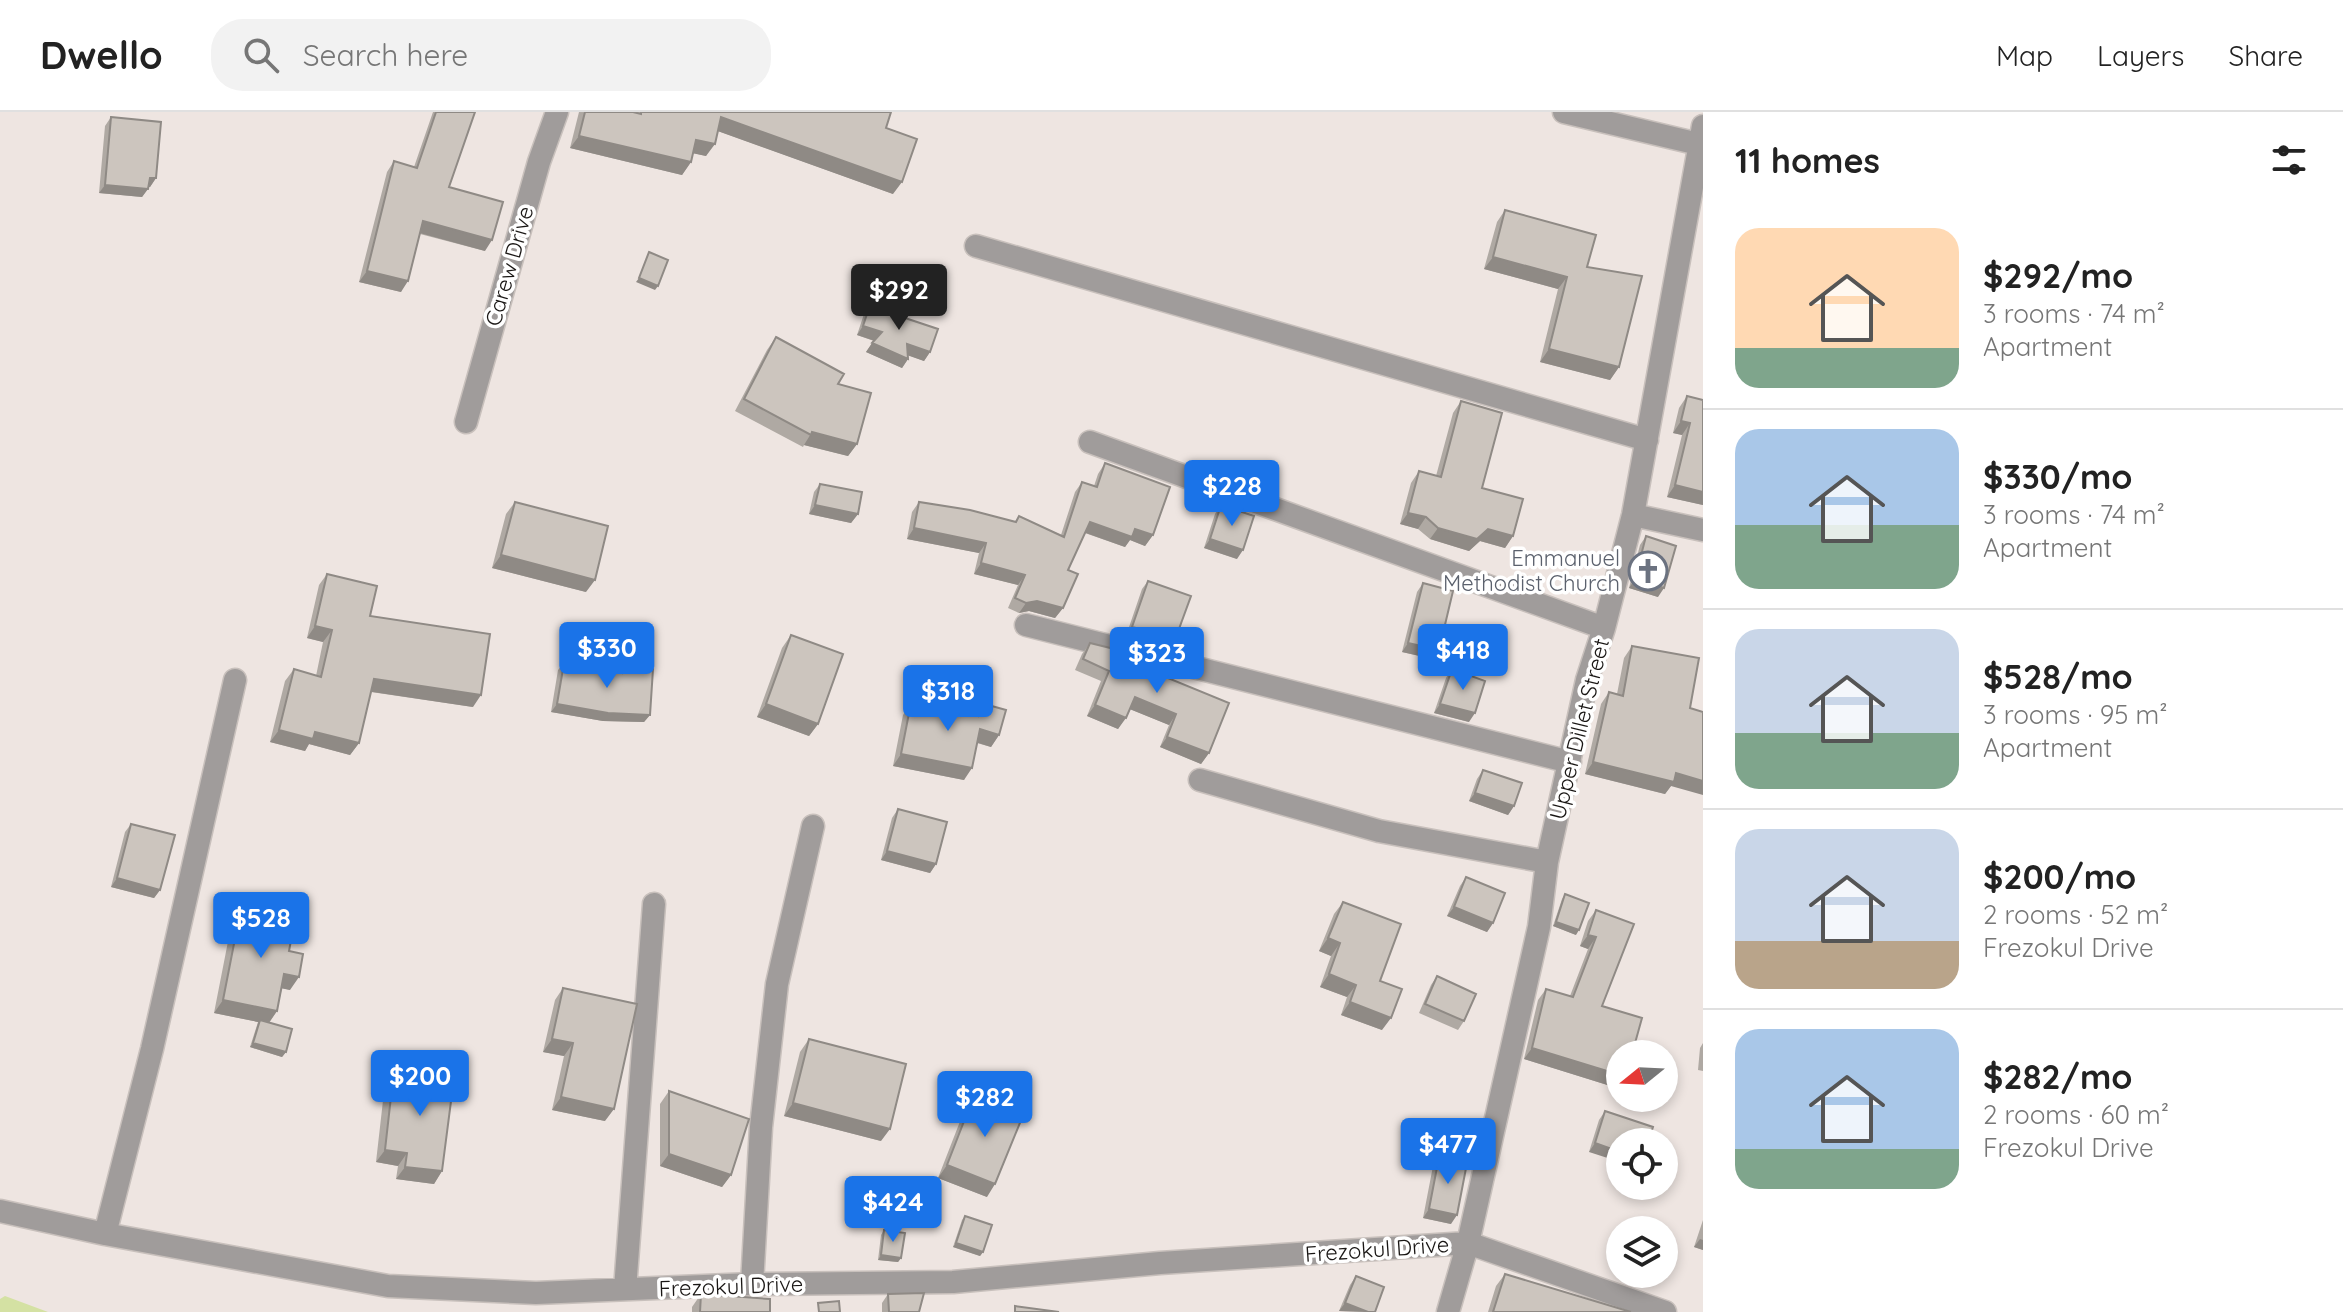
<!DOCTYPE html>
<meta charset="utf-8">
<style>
:root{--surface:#fff;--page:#f2f2f2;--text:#222;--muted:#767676;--line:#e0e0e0;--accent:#1a73e8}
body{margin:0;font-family:Quicksand,sans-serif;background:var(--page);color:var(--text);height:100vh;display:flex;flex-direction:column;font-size:30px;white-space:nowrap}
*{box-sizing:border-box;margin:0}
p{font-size:26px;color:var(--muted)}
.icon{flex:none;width:44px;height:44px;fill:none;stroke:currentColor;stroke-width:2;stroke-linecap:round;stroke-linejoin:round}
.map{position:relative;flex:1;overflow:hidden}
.drawer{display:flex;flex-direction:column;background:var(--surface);width:640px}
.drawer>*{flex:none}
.needle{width:52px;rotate:252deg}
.controls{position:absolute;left:1606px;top:928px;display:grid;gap:16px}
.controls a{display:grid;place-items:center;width:72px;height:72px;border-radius:50%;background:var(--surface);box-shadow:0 4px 12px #0003;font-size:40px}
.price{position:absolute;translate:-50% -68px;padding:0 18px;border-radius:8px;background:var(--accent);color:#fff;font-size:26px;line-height:52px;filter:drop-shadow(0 2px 4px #0008)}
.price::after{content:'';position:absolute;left:50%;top:48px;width:24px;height:18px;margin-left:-12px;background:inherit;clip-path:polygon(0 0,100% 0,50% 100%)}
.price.on{background:#222;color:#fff}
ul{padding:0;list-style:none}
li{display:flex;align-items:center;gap:24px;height:200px;padding:0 32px}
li+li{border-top:2px solid var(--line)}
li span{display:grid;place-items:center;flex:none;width:224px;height:160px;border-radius:24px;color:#555}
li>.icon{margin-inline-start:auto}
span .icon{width:96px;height:96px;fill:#fffc;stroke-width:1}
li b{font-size:34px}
h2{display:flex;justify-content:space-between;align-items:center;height:96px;padding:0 32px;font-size:34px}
header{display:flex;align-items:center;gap:48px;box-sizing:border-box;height:112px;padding:0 40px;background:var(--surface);border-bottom:2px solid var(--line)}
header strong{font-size:38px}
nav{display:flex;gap:44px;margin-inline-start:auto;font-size:28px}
.search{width:560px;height:72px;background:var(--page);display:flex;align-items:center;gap:20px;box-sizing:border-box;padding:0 28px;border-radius:32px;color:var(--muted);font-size:30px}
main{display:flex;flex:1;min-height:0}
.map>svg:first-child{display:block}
.green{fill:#d4e1a3}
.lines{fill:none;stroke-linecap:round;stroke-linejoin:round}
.minor-casing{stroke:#c8c0bc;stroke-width:25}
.minor{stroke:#a09c9b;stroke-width:22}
.wall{fill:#afa9a3}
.shaded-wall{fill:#8f8a85}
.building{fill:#ccc5be;stroke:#8f8a85;stroke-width:2}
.labels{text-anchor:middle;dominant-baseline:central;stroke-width:7;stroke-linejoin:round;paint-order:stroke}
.street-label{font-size:22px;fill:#191614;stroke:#fff}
.worship-label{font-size:22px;fill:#5b616d;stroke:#fff;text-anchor:end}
</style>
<header>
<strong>Dwello</strong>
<div class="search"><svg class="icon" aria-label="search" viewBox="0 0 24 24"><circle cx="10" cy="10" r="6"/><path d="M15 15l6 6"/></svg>Search here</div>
<nav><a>Map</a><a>Layers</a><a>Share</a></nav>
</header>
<main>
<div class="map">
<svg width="1703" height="1200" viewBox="0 0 1703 1200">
<rect width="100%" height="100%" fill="#eee5e1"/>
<!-- green -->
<path class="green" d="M5,1184L48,1200H0V1187Z"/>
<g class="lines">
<!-- minor casing -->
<g class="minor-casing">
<path id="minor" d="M1564,0L1703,33
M976,134L1647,328
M466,310L539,50L557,0
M1090,330L1604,516
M1633,403L1703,418
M1026,513L1570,650
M1200,668L1379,719L1547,750
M0,1099L105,1122L388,1174L536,1181L752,1172L953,1170L1160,1151L1468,1131L1665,1200
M105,1122L152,937L235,568
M752,1172L761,1015L777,872L813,714
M625,1177L654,792
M1448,1200L1468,1131L1539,815L1547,750L1587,568L1604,516L1633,403L1703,14"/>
</g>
<!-- minor -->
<use href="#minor" class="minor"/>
</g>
<!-- wall -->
<path class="wall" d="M433,0H475L449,75L485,139L420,122L401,180L359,170L387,60L394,49L414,55Z
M579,0H891L886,16L893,82L718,19L706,44L693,41L691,50L682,63L570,36Z
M111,5L156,66L150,75H149L142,85L99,81L105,14Z
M1505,98L1587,155L1619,255L1610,268L1540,250L1558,177L1484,157L1497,110Z
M870,193L905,206L930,240L924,249L908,243V247L902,256L866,240L874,229L857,223L864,202Z
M776,225L857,332L848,344L804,333L803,335L735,299L767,238Z
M1687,284L1703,288V393L1667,385L1682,323L1673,321L1679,296Z
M1461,289L1482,376L1513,424L1505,436L1480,429L1469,439L1430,427L1418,417L1400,412L1411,371L1419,359L1436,364L1453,301Z
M1105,351L1153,423L1145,434L1130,428L1125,435L1085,421L1068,458L1063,496L1055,506L1029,499L1019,501L1008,496L1018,473L974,462L979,441L907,427L912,400L919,390L1015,410L1019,404L1061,423L1075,380L1082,370L1094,374L1098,362Z
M820,372L858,402L851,411L809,402L814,380Z
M515,390L586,480L492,456L506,402Z
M1221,393L1237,447L1204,436L1215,402Z
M1646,424L1658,485L1629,476L1640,433Z
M327,462L370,504L473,595L371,580L359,631L350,643L309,632L305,639L270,630L285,569L294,557L316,564L323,530L307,526L319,473Z
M1148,469L1176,525L1170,533L1165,534L1126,524L1142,477Z
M1423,471L1439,538L1433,547L1402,540L1417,480Z
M791,523L818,612L809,624L757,605L782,536Z
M1090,531L1158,562L1209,641L1201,652L1160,635L1169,613L1130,597L1118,617L1087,604L1101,569L1075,558L1082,542Z
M1632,534L1671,674L1665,682L1585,662L1601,592L1609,580L1617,582L1624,546Z
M564,551L618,560L623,553L650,603L644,610L603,609L551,600L558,558Z
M1452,557L1469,610L1434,601L1446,566Z
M911,591L973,603L981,591L999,623L991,635L977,631L964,668L893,654L903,603Z
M1483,658L1514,694L1508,703L1469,689L1477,667Z
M898,697L936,752L930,761L881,748L892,706Z
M131,712L160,778L154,786L111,775L125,720Z
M1466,765L1493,811L1487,820L1447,804L1460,774Z
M1565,782L1576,823L1553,814L1562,787Z
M1343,790L1380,869L1382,918L1341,903L1347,885L1320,875L1331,844L1319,839L1334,802Z
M241,796L289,839L290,878L282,876L277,899L269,911L286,940L282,945L250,935L258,910L214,901L232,809Z
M1596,798L1602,894L1617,976L1524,947L1538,888L1546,877L1570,884L1588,837L1580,834L1588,809Z
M1437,864L1464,909L1458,918L1419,901L1431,873Z
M563,876L605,1009L552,998L564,944L543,940L555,888Z
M809,927L881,1029L784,1004L800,940Z
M1703,931V959L1698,958L1700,936Z
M394,958L442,1059L434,1072L396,1067L398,1054L376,1050L385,971Z
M669,979L731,1063L722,1075L660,1054V992Z
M975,981L987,1085L938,1066L966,994Z
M1605,999L1648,1030L1589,1040L1599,1008Z
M1439,1045L1451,1112L1423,1106L1433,1054Z
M965,1104L983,1140L980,1144L953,1135L962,1108Z
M1703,1108V1138L1694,1135Z
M884,1118L901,1146L898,1150L878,1148L881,1123Z
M1505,1162L1631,1200H1488L1496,1174Z
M1356,1164L1375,1200L1339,1199L1350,1173Z
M701,1182L770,1200H692V1195Z
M888,1182L919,1200H882V1191Z"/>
<!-- shaded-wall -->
<path class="shaded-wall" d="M721,5L902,70L893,82L712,17Z
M579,24L691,50L682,63L570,36Z
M696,28L715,32L706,44L687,40Z
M150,66H156L150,75L143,74Z
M105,73L148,77L142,85L99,81Z
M423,109L492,128L485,139L416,120Z
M1493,145L1567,165L1558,177L1484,157Z
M367,159L408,169L401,180L359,170Z
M639,166L658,174L655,178L636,170Z
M863,214L882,220L875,229L857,223Z
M872,231L908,247L902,256L866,240Z
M907,232L930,240L924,249L901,241Z
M1549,237L1619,255L1610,268L1540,250Z
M1681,309L1690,311L1682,323L1673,321Z
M812,320L857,332L848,344L804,333Z
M1675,373L1703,380V393L1667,385Z
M815,393L858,402L851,411L809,402Z
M1408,401L1426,405L1418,417L1400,412Z
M1090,410L1135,417L1153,423L1145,434L1130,428L1125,435L1083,420Z
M914,416L986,431L979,441L907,427Z
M1438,416L1488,417L1513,424L1505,436L1480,429L1469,439L1430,427Z
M1210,427L1243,438L1237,447L1204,436Z
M501,443L595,468L586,480L492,456Z
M981,451L1025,463L1018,473L974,462Z
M1635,467L1664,476L1658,485L1629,476Z
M1037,489L1063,496L1055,506L1029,499L1019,501L1026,491Z
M315,514L332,518L323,530L307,526Z
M1132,515L1176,525L1170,533L1165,534L1126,524Z
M1408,531L1439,538L1433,547L1402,540Z
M374,567L481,583L473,595L366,579Z
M1135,585L1176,602L1169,613L1127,596Z
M557,592L650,603L644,610L603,609L551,600Z
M766,592L818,612L809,624L757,605Z
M1440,592L1475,601L1469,610L1434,601Z
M1095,593L1126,606L1118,617L1087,604Z
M980,617L999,623L991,635L972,629Z
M279,618L315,620L359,631L350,643L309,632L305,639L270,630Z
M1167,625L1209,641L1201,652L1160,635Z
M901,642L972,656L964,668L893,654Z
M1593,650L1676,661L1703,669V683L1671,674L1665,682L1585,662Z
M1475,681L1514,694L1508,703L1469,689Z
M887,739L936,752L930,761L881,748Z
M117,766L160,778L154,786L111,775Z
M1454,795L1493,811L1487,820L1447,804Z
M1556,810L1579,818L1576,823L1553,814Z
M1588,823L1596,825L1588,837L1580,834Z
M1328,826L1340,831L1331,844L1319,839Z
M284,862L299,865L290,878L275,875Z
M1329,862L1356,873L1347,885L1320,875Z
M223,888L277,899L268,912L214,901Z
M1350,890L1391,906L1382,918L1341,903Z
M552,927L573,931L564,944L543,940Z
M253,931L286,940L282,945L250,935Z
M1532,936L1620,963V971L1617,976L1524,947Z
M561,985L614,997L605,1009L552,998Z
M793,991L890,1017L881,1029L784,1004Z
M1595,1031L1620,1040V1050L1589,1040Z
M385,1038L407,1041L398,1054L376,1050Z
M669,1042L731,1063L722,1075L660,1054Z
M947,1053L995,1072L987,1085L938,1066Z
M405,1055L442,1059L434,1072L396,1067Z
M1429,1097L1457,1103L1451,1112L1423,1106Z
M1700,1127L1703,1128V1138L1694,1135Z
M956,1131L983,1140L980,1144L953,1135Z
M881,1143L901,1146L898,1150L878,1148Z
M1345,1191L1368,1200L1339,1199Z"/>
<!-- building -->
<path class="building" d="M436,0H475L449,75L503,90L492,128L423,109L408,169L367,159L394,49L417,56Z
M585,0H633L641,2V0H891L886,16L917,27L902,70L721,5L715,32L696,28L691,50L579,24Z
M111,5L161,10L156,66H150L148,77L105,73Z
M1505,98L1596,123L1587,155L1642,164L1619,255L1549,237L1567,165L1493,145Z
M649,140L668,148L658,174L639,166Z
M870,193L897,203L905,194V206L938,217L930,240L907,232L908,247L872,231L882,220L863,214Z
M776,225L844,262L838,272L871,281L857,332L812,320L811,323L744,287Z
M1687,284L1703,288V380L1675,373L1690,311L1681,309Z
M1461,289L1502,301L1482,376L1523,387L1513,424L1488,417L1477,427L1438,416L1426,405L1408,401L1419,359L1441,365Z
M1105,351L1170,375L1153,423L1135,417L1132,425L1090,410L1068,458L1078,462L1063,496L1037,489L1026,491L1015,486L1025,463L981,451L986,431L914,416L919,390L970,398L1016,410L1019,404L1064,425L1082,370L1097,375Z
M820,372L862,380L858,402L815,393Z
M515,390L608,414L595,468L501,443Z
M1221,393L1254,404L1243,438L1210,427Z
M1646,424L1676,434L1664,476L1635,467Z
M327,462L377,474L370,504L490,522L481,583L374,567L359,631L315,620L313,627L279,618L294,557L321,565L332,518L315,514Z
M1148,469L1191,484L1176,525H1171L1132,515Z
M1423,471L1453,479L1439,538L1408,531Z
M791,523L843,542L818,612L766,592Z
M1090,531L1163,549L1158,562L1229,591L1209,641L1167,625L1176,602L1135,585L1126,606L1095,593L1109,559L1083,547Z
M1632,534L1699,546L1690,596L1703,600V669L1676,661L1674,670L1593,650L1609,580L1623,584Z
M564,551L622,561L623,553L653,557L650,603L608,601L557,592Z
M1452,557L1485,569L1475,601L1440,592Z
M911,591L978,604L981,591L1006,598L999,623L980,617L972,656L901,642Z
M1483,658L1522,671L1514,694L1475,681Z
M898,697L947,710L936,752L887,739Z
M131,712L175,723L160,778L117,766Z
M1466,765L1505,781L1493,811L1454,795Z
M1565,782L1589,791L1579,818L1556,810Z
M1343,790L1401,812L1380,869L1402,877L1391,906L1350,890L1356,873L1329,862L1340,831L1328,826Z
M241,796L295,807L289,839L303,842L299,865L284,862L277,899L223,888Z
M1596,798L1634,812L1602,894L1642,906L1632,942H1620V963L1532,936L1546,877L1573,885L1596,825L1588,823Z
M1437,864L1476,882L1464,909L1425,892Z
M563,876L637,892L614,997L561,985L573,931L552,927Z
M260,908L292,917L286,940L253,931Z
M809,927L906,952L890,1017L793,991Z
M394,958L454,966L442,1059L405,1055L407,1041L385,1038Z
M669,979L749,1007L731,1063L669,1042Z
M975,981L1024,1001L995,1072L947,1053Z
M1605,999L1653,1015L1648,1030H1620V1040L1595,1031Z
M1439,1045L1467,1051L1457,1103L1429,1097Z
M965,1104L992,1113L983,1140L956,1131Z
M884,1118L905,1121L901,1146L881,1143Z
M1505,1162L1631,1200H1493Z
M1356,1164L1384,1175L1375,1200H1368L1345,1191Z
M924,1181L919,1200H889L888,1182Z
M701,1182L770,1187V1200H700Z
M839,1189L840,1200H819L818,1191Z
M1015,1194L1059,1200H1015Z"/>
<!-- icons -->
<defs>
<g id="church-ring" transform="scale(2)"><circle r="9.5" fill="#fff" stroke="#6b7280" stroke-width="1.5"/><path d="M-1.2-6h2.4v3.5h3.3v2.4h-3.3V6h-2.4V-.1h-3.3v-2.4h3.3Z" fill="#6b7280"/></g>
</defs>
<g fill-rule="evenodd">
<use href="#church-ring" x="1648" y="459"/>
</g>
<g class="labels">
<!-- street labels -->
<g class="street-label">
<text transform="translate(509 154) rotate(-74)">Carew Drive</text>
<text transform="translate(1579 617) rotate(-76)">Upper Dillet Street</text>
<text transform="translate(1377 1137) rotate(-4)">Frezokul Drive</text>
<text transform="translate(731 1174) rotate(-2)">Frezokul Drive</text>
</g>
<!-- worship labels -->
<g class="worship-label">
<text x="1620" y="446">Emmanuel<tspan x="1620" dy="25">Methodist Church</tspan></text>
</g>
</g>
</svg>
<div class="controls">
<a><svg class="needle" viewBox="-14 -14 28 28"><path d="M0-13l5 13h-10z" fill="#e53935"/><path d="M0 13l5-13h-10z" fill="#767676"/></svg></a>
<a><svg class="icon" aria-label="locate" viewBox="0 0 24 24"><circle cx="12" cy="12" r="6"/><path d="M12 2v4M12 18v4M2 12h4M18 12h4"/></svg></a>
<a><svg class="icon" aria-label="layers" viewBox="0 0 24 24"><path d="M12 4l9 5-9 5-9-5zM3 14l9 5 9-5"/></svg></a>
</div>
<b class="price on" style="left:899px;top:220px">$292</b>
<b class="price" style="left:1232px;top:416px">$228</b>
<b class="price" style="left:607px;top:578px">$330</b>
<b class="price" style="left:1463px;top:580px">$418</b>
<b class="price" style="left:1157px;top:583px">$323</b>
<b class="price" style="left:948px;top:621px">$318</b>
<b class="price" style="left:261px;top:848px">$528</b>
<b class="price" style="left:420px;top:1006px">$200</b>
<b class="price" style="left:985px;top:1027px">$282</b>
<b class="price" style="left:1448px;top:1074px">$477</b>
<b class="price" style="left:893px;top:1132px">$424</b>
</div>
<section class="drawer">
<h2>11 homes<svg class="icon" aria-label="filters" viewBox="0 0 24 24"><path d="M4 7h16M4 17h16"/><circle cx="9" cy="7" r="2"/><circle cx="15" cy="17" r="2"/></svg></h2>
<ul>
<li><span style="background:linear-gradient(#ffd9b3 75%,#7fa58c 0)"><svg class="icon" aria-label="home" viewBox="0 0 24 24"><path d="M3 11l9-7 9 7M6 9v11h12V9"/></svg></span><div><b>$292/mo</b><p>3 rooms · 74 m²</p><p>Apartment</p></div></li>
<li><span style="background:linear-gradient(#a9c7e8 60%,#7fa58c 0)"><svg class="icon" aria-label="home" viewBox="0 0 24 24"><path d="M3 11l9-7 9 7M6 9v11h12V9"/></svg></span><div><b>$330/mo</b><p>3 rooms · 74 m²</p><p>Apartment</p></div></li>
<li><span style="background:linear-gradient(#c9d6e8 65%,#7fa58c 0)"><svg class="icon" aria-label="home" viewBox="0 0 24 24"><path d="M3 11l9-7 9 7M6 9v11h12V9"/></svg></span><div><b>$528/mo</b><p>3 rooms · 95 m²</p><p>Apartment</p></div></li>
<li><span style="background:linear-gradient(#c9d6e8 70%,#b9a48a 0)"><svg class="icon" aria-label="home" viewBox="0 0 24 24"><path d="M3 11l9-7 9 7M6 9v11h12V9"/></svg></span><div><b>$200/mo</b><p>2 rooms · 52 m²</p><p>Frezokul Drive</p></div></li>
<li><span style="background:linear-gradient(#a9c7e8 75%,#7fa58c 0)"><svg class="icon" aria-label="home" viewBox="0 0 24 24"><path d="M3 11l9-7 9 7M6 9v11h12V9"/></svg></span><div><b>$282/mo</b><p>2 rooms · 60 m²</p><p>Frezokul Drive</p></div></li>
</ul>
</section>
</main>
